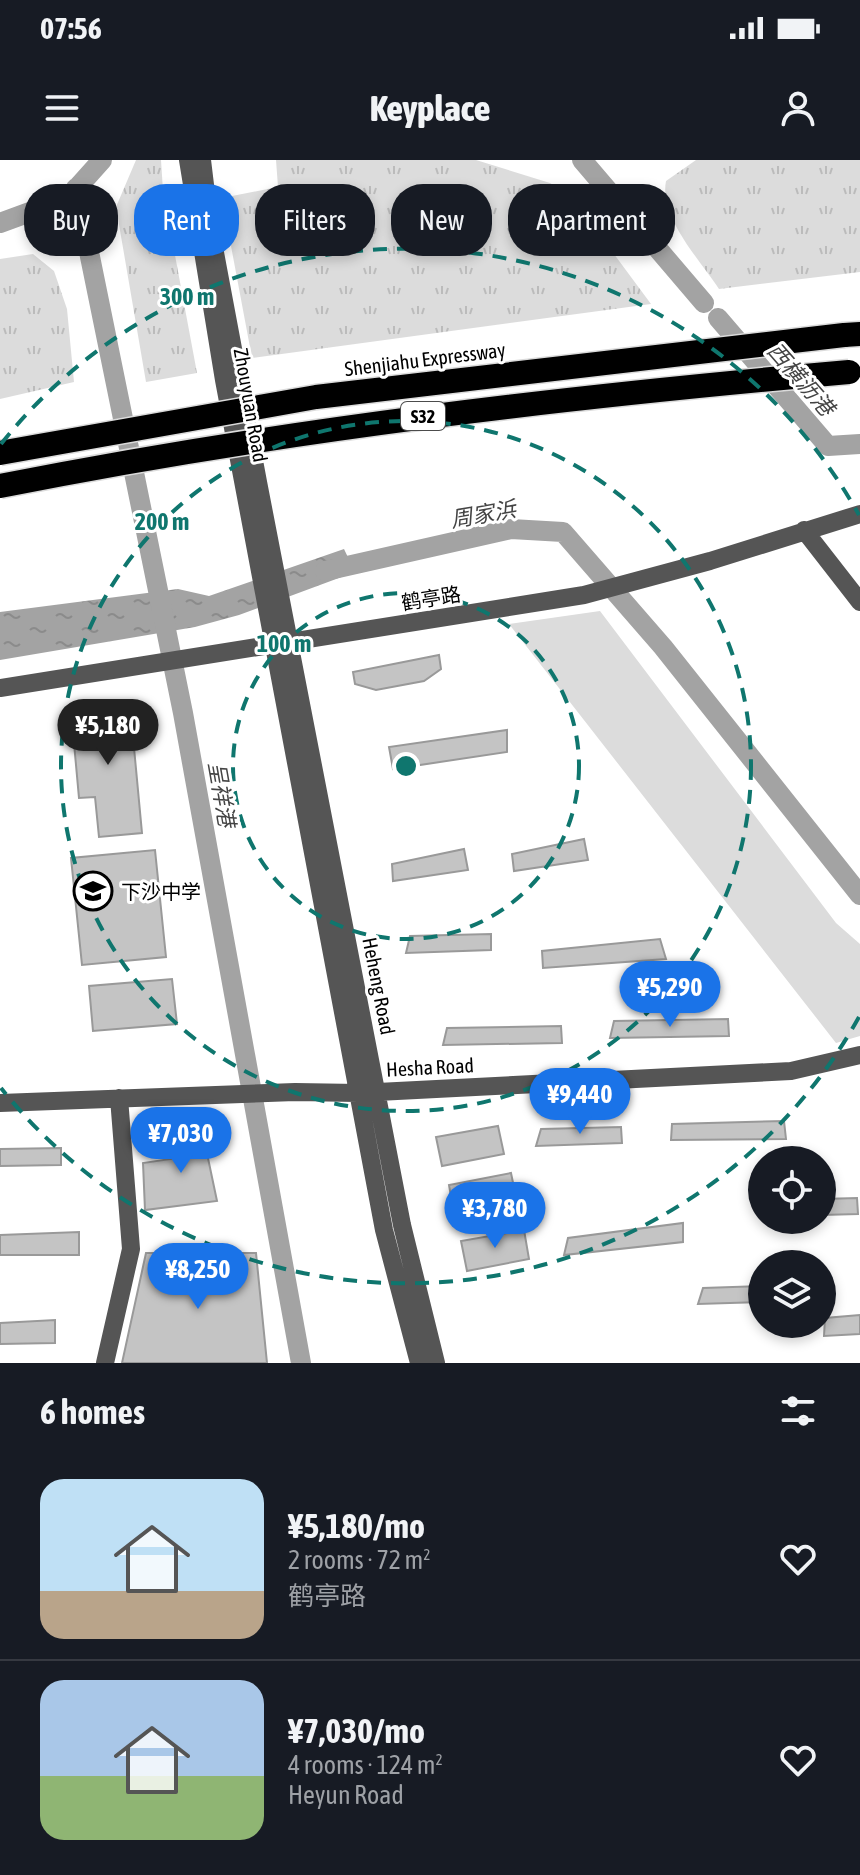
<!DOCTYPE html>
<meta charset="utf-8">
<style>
:root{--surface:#171b24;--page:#242831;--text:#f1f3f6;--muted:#9ea1a6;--line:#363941;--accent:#1a73e8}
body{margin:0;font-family:"Asap Condensed","Noto Sans SC",sans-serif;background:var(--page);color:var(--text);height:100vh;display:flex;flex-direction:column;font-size:30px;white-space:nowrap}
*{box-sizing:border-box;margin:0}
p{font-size:26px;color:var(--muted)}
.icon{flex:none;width:44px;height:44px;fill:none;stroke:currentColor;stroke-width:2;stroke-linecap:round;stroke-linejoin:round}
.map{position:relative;height:1203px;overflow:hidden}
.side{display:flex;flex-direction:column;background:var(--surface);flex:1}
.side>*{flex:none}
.hud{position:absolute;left:24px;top:24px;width:812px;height:72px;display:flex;gap:16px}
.fabs{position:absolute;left:748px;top:986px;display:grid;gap:16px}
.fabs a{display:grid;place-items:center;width:88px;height:88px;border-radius:50%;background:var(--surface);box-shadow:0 4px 12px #0003;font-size:40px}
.price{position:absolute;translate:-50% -68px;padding:0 18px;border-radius:28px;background:var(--accent);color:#fff;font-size:26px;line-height:52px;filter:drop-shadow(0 2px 4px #0008)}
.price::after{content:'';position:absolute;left:50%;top:48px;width:24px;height:18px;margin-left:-12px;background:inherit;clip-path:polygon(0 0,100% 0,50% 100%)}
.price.on{background:#222;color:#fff}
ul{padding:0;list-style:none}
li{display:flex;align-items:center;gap:24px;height:200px;padding:0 40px}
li+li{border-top:2px solid var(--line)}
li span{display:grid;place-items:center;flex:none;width:224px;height:160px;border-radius:24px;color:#555}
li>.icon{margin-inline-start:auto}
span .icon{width:96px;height:96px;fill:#fffc;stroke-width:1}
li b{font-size:34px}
h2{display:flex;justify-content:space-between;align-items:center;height:96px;padding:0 40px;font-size:34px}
.chip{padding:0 28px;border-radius:32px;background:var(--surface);box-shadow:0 4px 12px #0003;font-size:28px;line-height:72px}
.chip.on{background:var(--accent);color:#fff}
.status{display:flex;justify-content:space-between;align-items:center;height:56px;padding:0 40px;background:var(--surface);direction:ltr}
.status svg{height:22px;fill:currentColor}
header{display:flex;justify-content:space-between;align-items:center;height:104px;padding:0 40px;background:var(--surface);font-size:36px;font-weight:800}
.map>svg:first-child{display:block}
.green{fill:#dcdcdc}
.park{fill:url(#park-tufts)}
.water{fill:url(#water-ripples)}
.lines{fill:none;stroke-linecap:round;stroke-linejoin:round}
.river{stroke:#a3a3a3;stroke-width:20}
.building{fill:#c4c4c4;stroke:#999;stroke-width:2}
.highway-casing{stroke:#dbdbdb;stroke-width:27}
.minor{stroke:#555;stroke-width:18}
.highway{stroke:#000;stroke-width:24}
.highway-bridge-casing{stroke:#dbdbdb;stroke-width:27;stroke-linecap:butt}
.highway-bridge{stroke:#000;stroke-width:24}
.ring{fill:none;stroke:#0f766e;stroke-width:4;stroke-dasharray:14 10}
.labels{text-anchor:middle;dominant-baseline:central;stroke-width:6;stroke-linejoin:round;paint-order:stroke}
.shield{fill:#fff;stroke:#4c4c4c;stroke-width:2}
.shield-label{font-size:18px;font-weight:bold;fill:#000}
.street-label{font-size:20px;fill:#000;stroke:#fff}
.poi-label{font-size:20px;fill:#000;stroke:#fff;text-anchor:start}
.water-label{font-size:22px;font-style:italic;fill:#444;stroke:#fff}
.centre{fill:#0f766e;stroke:#fff;stroke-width:4}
.ring-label{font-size:24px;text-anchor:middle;font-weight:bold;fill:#0f766e;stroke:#fff;stroke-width:6;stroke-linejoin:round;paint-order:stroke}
</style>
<div class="status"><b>07:56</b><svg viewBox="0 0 49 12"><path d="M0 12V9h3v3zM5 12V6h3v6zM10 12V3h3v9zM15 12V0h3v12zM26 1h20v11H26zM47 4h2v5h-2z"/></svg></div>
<header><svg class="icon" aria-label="menu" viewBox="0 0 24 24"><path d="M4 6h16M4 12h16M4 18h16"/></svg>Keyplace<svg class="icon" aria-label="person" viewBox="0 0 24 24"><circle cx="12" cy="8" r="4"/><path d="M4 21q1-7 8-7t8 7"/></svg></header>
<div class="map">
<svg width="860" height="1203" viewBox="0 0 860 1203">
<defs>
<pattern id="park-tufts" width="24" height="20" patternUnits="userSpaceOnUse" patternTransform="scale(2)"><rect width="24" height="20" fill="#dcdcdc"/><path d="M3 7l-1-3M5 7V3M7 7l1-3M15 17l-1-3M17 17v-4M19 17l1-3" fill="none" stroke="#bbb"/></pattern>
<pattern id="water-ripples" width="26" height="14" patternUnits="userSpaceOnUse" patternTransform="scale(2)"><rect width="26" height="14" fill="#a3a3a3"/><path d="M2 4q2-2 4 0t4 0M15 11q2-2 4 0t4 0" fill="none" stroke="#8b8b8b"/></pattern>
</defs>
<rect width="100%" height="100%" fill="#fff"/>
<!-- green -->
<path class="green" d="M600,451L836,763L860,784V876L836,883L509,464Z"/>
<!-- park -->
<path class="park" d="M136,0H161L163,31L197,213L146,222L116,47Z
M276,0H476L550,23L571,36L651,144L252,198L222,38L278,27Z
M696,0H860V112L719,129C700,100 659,57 666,21Z
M33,94L54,111L67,149L74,222L0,239V99Z"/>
<!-- water -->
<path class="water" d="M344,389L355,412L239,455L195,467L0,500V452L178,429L209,436Z"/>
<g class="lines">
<!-- river -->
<path class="river" d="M582,0L704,143
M76,28L183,553L301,1203
M0,63L68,38L102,0
M718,158L828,286L860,284
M325,411L511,369L563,372L663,487L860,735"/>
</g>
<!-- building -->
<path class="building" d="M439,495L441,509L424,521L376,530L355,524L353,512Z
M130,545L142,673L99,677L95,637L79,638L71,550Z
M507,570V592L393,609L389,587Z
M584,679L588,700L514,711L512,694Z
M464,689L468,710L393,721L392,704Z
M155,690L166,797L82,805L71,698Z
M491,774V790L406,793L410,776Z
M660,779L666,799L543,808L542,791Z
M172,819L177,864L93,871L89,826Z
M728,859L729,876L610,878L614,861Z
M561,866L562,883L443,885L447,868Z
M784,961L786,979L671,980L672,964Z
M201,965L217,1041L145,1050L143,1003L184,997L176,968Z
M498,966L504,994L442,1006L436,977Z
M621,967L622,983L536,986L541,969Z
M61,988V1005L0,1006V989Z
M511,1013L517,1042L454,1054L449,1025Z
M857,1038L858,1054L822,1055V1039Z
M683,1063V1082L564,1095L568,1078Z
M524,1070L529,1099L467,1111L461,1081Z
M79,1072V1095H0V1075Z
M146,1093H256L267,1203H122Z
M762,1126V1142L698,1144L703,1128Z
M860,1155V1174L824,1176L825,1158Z
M55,1160V1183L0,1184V1163Z"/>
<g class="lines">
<!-- highway casing -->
<g class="highway-casing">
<path id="highway" d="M844,175L860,174"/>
</g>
<!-- minor -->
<path class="minor" d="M188,0L224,220L384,1070L419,1203
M202,0L210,66L258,322L402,1065L436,1203
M804,370L860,442
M0,528L584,435L710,401L860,354
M0,943L295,932L358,933L791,911L860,895
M105,1203L131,1089L119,938"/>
<!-- highway -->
<use href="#highway" class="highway"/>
<!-- highway-bridge casing -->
<g class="highway-bridge-casing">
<path id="highway-bridge" d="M0,293L316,237L844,175
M0,326C281,270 564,237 849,212"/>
</g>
<!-- highway-bridge -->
<use href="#highway-bridge" class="highway-bridge"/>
</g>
<!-- distance rings -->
<g class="ring">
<circle cx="406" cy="606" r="173"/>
<circle cx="406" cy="606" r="345"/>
<path d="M859 857A518 518 0 0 1 1 928M1 284A518 518 0 0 1 859 355"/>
</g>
<!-- icons -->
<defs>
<g id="school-ring" transform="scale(2)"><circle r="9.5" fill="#fff" stroke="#000" stroke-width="1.5"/><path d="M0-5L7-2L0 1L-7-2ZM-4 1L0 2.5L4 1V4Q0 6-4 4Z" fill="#000"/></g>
</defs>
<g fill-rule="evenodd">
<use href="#school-ring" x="93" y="731"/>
</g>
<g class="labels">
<!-- shield labels -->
<rect class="shield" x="401" y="242" width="44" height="28" rx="6"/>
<g class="shield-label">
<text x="423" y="256">S32</text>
</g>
<!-- street labels -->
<g class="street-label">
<text transform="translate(425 199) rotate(-7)">Shenjiahu Expressway</text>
<text transform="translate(251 245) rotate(80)">Zhouyuan Road</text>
<text transform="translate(431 438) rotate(-9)">鹤亭路</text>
<text transform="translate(379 826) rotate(79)">Heheng Road</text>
<text transform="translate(430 907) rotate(-3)">Hesha Road</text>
</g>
<!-- poi labels -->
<g class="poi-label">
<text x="121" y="731">下沙中学</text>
</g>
<!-- water labels -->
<g class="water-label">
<text transform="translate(801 219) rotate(49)">西横沥港</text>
<text transform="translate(483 354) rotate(-10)">周家浜</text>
<text transform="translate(222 634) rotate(80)">呈祥港</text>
</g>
</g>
<circle cx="406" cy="606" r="12" class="centre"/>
<g class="ring-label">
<text x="187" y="145">300 m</text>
<text x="162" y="370">200 m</text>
<text x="284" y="492">100 m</text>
</g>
</svg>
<div class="fabs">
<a><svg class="icon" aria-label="locate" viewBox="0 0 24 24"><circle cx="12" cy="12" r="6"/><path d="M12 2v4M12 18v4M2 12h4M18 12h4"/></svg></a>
<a><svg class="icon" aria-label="layers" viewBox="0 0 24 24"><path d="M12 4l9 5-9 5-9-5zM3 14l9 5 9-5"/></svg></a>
</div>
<b class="price on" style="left:108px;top:607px">¥5,180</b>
<b class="price" style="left:670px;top:869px">¥5,290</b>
<b class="price" style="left:580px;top:976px">¥9,440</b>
<b class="price" style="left:181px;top:1015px">¥7,030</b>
<b class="price" style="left:495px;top:1090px">¥3,780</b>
<b class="price" style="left:198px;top:1151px">¥8,250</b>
<div class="hud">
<a class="chip">Buy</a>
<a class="chip on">Rent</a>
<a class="chip">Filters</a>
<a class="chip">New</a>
<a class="chip">Apartment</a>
</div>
</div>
<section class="side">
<h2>6 homes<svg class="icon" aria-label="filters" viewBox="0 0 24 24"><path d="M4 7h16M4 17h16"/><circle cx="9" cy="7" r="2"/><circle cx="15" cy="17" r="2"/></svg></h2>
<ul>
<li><span style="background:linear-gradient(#bfe0f5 70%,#b9a48a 0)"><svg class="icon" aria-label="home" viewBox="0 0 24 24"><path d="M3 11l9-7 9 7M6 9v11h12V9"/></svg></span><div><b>¥5,180/mo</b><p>2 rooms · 72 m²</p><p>鹤亭路</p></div><svg class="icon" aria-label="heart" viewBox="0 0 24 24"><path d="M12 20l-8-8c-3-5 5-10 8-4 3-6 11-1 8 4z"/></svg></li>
<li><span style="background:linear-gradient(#a9c7e8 60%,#8fb573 0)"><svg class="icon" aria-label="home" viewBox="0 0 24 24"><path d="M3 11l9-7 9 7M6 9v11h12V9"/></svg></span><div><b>¥7,030/mo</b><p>4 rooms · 124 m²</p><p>Heyun Road</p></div><svg class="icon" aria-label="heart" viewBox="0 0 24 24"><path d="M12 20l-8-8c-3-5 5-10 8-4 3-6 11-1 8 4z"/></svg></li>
</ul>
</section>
